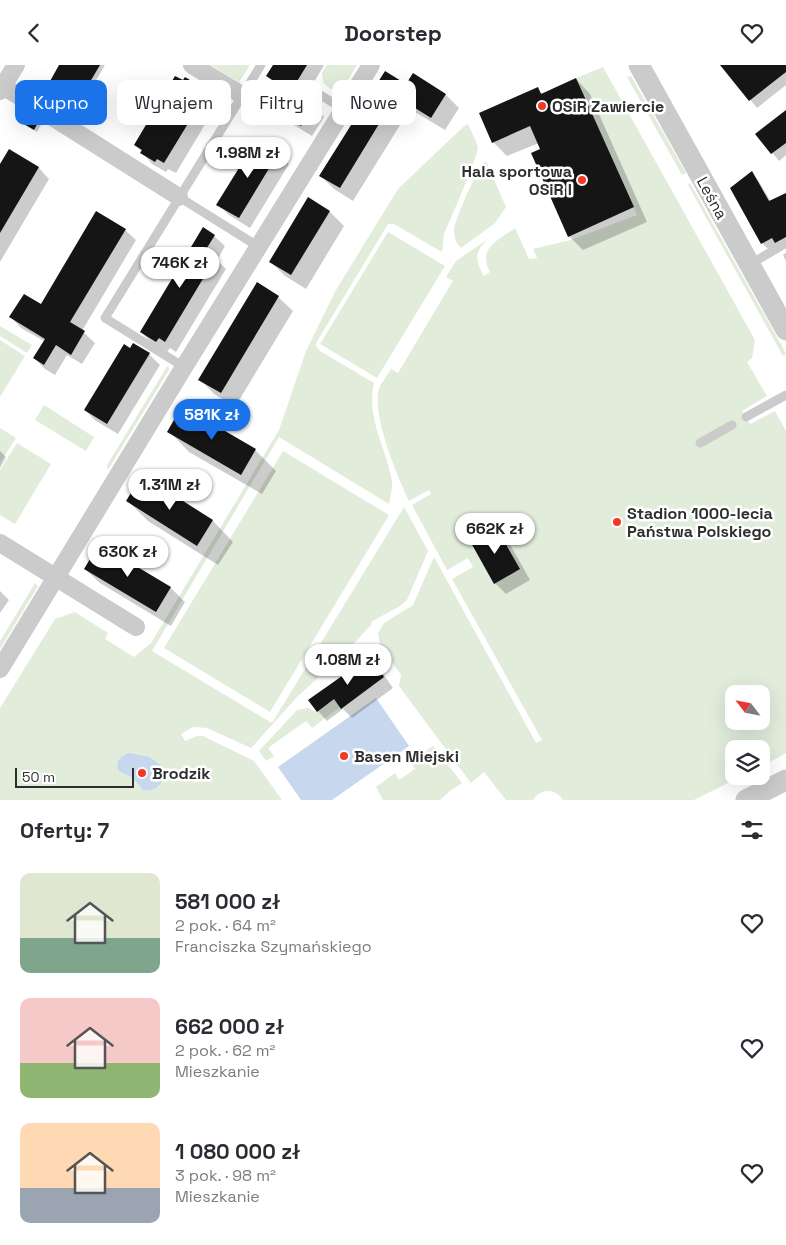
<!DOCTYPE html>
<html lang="pl">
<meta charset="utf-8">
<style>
:root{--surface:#fff;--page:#f2f2f3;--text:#2b2b33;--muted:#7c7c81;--accent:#1a73e8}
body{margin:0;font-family:"Space Grotesk",sans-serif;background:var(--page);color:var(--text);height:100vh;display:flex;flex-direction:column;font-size:19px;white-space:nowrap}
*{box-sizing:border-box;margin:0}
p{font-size:16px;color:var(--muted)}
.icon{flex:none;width:28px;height:28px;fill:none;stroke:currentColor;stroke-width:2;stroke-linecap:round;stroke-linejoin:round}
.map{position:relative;height:735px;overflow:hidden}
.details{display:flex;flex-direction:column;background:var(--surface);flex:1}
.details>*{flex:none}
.top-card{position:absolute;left:15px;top:15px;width:500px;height:45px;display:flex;gap:10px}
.needle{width:32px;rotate:302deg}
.fabs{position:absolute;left:725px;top:620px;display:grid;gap:10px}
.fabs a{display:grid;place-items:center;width:45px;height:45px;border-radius:10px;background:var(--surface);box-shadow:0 5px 20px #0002;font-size:25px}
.scale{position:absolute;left:15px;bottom:12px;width:119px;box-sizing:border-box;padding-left:5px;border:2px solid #2e2e2e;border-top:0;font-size:14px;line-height:18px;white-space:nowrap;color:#2e2e2e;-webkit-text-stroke:4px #fff;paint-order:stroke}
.price{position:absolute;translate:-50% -42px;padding:0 11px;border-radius:18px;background:#fff;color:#222;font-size:16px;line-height:32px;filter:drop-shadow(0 1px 2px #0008)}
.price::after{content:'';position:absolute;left:50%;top:30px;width:15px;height:11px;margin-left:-8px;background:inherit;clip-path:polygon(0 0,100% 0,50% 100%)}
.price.on{background:var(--accent);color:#fff}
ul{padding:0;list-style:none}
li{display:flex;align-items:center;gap:15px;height:125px;padding:0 20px}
li span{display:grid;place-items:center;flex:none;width:140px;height:100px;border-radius:10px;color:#555}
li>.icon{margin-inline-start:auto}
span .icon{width:60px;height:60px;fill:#fffc;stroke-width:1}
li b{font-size:21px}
h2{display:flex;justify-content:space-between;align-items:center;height:60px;padding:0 20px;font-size:21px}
.pill{padding:0 18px;border-radius:10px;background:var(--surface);box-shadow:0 5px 20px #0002;font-size:18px;line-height:45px}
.pill.on{background:var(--accent);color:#fff}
header{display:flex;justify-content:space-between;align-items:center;height:65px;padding:0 20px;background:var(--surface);font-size:22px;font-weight:800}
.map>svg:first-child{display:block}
.green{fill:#e1ecdb;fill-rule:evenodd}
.water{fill:#c6d7ee}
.shadow{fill:#0003}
.building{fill:#151515}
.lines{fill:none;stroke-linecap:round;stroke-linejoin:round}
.service{stroke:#cbcbcb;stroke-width:9}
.minor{stroke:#cbcbcb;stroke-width:18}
.tertiary{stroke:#cbcbcb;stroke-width:21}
.poi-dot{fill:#f03a26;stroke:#fff;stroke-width:2}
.labels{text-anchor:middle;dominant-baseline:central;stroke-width:5;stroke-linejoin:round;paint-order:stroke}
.poi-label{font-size:16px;font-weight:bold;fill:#2e2e2e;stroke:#fff;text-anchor:start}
.street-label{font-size:16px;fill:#2e2e2e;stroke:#fff}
</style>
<header><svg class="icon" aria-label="back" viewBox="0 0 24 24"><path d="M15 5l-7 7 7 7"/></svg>Doorstep<svg class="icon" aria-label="heart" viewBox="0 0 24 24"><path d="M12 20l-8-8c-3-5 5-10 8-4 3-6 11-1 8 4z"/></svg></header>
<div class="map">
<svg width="786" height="735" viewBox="0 0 786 735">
<rect width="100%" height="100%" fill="#fff"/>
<!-- green -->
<path class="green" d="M211,0H250L239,17Z
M327,0H357C349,13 339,37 323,17L322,7Z
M603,2L755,275L752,293L747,297L767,331L742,346L750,359L775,346L786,366V688L761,702V684H734V711H742L694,735H563C555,723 541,723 533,735H506L484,707L471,718L399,621L401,610L380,580L378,568L384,558L413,540L434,492L536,678L542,675L452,514L473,502L468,493L447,505L412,440L431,429L429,425L409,436C397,411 374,355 378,328C379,320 387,311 391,304L398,308L451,219L453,216L446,212L456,196L488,174C474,187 475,195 484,211L490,207C477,183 498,176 515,163L529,194L537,193L533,184L571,175L637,150L576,13ZM734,629H761V656H734Z
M631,11L686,108L682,110L627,12Z
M468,59L477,79L478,84L470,108L444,169L442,187L394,159H388L316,278V281L320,286L374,318C366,354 386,382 392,416C393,423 390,432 389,439L279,372L152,586L272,658L404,442L428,486L407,535L400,541L371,557L372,559L347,586L297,632L251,683L207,663L193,662L181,669L185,676L197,671H203L254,696L282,735H0V643L55,554L75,547L108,568L105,574L134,592L151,578L279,365L306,286L336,225L398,124L463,62Z
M486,96L506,142L495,158L461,183C456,178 454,173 454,165C455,154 477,103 486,96Z
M690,118L783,283L786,289L783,291L688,120Z
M388,167L445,201L377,313L320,279Z
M0,261L32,280L27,288L0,271Z
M0,275L25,291L0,332Z
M168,300L169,305L108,405L107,400Z
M44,340L94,372L86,386L35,355Z
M0,363L16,373L0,398Z
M17,378L51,399L15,459L0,450V405Z
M283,386L389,450L270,647L164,583Z
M35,518L38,521L0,584V576Z
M334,634L340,642L312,663L306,656L268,683L274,691L266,696L259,686L297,645L308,643L317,647Z
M433,681L462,718L450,726L440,735H383L376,722L395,708L399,715L415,704L411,697Z"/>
<!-- water -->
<path class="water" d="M376,633L409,681L332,735H301L278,702Z
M130,688L149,692L162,701L165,710C161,721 154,727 143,725L133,713L119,706C114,697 121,690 130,688Z"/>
<!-- shadow -->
<path class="shadow" d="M61,0H105L77,47L70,42L68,46L53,38L52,32L45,27Z
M274,0H324L305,32L310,36L324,52L312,71L276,49L266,38L277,20L267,11Z
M722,0H786V20L757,43Z
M385,8L406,21L413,9L446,30L459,43L445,65L410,44L353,136L334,124L321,111Z
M185,13L200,22L216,41L176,108L168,104L166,107L152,99L136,80Z
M576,14L590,29L647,157L583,185L569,171L539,78L507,91L493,77L537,24L543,29Z
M786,46V90L779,96L757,69Z
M38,57L41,60L37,67L24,58Z
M9,86L39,103L49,114L0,197V102Z
M278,88L289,99L250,163L229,150L218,139Z
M751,108L758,115L771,137L786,129V173L769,185L762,178Z
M330,147L344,161L306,224L285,211L271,197Z
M125,165L136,175L82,266L95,278L82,299L67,290L55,310L45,304L34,293L44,276L21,263L11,252L41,241Z
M214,171L225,181L217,195L226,204L176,287L170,283L167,287L152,278L141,267Z
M786,188V196L783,190Z
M278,232L293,246L235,342L214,329L200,314Z
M131,285L149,289L160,300L118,369L96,356L85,345Z
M169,366L255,385L276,406L262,429L189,387Z
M0,386L6,392L0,403Z
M143,412L213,456L233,477L218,500L148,456L128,436Z
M496,463L507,474L530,515L506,529L495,518Z
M100,481L171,523L185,537L171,561L100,518L85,504Z
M0,526L9,535L0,548Z
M369,594L379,603L393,623L352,653L343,644L327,656L318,646Z"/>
<!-- building -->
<path class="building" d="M59,0H100L74,44L66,40L64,44L49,35L51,31L44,27Z
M273,0H307L293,23L310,35L309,37L314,40L301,61L264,39L277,18L266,11Z
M720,0H786V7L749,36Z
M385,6L406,19L413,8L446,29L431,53L396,31L340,123L319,111Z
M175,11L183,15L185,12L200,21L198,24L206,29L164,98L157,94L155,97L140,88L142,85L134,80Z
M576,13L634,142L568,172L531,88L540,84L530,61L492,78L479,48L538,22L541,29Z
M786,45V78L771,89L755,69Z
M27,49L39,56L34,65L22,58Z
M257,74L279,87L239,153L216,140Z
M9,84L39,102L0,168V99Z
M752,106L769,136L786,128V172L775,178L772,173L761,179L730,123Z
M308,132L330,146L291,210L269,197Z
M96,146L126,164L70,257L85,266L71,290L56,280L44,300L33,293L45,274L9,252L24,229L41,239Z
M203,162L215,170L205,186L216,192L165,277L159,273L156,277L140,267Z
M257,217L279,231L221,328L198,315Z
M133,278L150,288L107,359L84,345L124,279L130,283Z
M182,341L256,384L241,410L167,367Z
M142,410L213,455L197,481L126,436Z
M496,462L520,504L494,519L470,476Z
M99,479L171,522L156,547L84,504Z
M369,592L384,612L341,644L334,634L317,647L308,635Z"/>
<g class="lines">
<!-- service -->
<path class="service" d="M319,0L306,21L343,44
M179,132L259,182
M749,200L786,178
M184,302L105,253L261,0
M746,352L786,330
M700,378L732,360"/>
<!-- minor -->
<path class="minor" d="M192,0L242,30
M0,19L179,132
M0,26L16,0
M0,478L136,562
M0,604L184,302L371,0"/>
<!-- tertiary -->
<path class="tertiary" d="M639,0L786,265
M746,735L786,715"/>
</g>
<!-- markers -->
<g class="poi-dot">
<circle cx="542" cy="41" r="5"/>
<circle cx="582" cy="115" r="5"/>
<circle cx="617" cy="457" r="5"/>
<circle cx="344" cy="691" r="5"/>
<circle cx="142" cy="708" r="5"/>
</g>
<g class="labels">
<!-- poi labels -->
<g class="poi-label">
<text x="552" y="41">OSiR Zawiercie</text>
<text x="572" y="106" text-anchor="end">Hala sportowa<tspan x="572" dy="18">OSiR I</tspan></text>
<text x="627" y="448">Stadion 1000-lecia<tspan x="627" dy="18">Państwa Polskiego</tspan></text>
<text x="354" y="691">Basen Miejski</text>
<text x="152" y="708">Brodzik</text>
</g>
<!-- street labels -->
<g class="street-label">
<text transform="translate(712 133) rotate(61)">Leśna</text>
</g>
</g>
</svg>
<div class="fabs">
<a><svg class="needle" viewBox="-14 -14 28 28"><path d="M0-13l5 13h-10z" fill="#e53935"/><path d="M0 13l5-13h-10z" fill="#7c7c81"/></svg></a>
<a><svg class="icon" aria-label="layers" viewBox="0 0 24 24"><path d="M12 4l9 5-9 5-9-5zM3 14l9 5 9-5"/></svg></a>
</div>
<div class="scale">50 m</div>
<b class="price" style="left:248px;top:114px">1.98M zł</b>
<b class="price" style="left:180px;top:224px">746K zł</b>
<b class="price on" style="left:212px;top:376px">581K zł</b>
<b class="price" style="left:170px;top:446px">1.31M zł</b>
<b class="price" style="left:495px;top:490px">662K zł</b>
<b class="price" style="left:128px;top:513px">630K zł</b>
<b class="price" style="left:348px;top:621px">1.08M zł</b>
<div class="top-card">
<a class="pill on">Kupno</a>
<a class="pill">Wynajem</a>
<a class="pill">Filtry</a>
<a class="pill">Nowe</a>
</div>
</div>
<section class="details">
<h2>Oferty: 7<svg class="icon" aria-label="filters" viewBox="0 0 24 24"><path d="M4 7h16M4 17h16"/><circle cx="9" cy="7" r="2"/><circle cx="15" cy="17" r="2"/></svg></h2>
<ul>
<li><span style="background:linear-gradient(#dfe7d0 65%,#7fa58c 0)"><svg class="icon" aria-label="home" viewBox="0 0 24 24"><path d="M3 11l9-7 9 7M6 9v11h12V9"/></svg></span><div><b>581 000 zł</b><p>2 pok. · 64 m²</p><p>Franciszka Szymańskiego</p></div><svg class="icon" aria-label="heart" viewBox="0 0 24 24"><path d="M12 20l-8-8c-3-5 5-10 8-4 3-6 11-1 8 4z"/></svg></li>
<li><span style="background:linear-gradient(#f6c9c9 65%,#8fb573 0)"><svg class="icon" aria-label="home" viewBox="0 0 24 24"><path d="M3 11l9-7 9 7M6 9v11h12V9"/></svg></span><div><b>662 000 zł</b><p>2 pok. · 62 m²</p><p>Mieszkanie</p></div><svg class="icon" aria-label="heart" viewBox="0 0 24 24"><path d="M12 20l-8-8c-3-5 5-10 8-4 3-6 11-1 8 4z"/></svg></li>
<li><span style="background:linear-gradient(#ffd9b3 65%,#9aa5b1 0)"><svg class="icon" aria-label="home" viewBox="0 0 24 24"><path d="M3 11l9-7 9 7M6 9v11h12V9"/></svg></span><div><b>1 080 000 zł</b><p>3 pok. · 98 m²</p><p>Mieszkanie</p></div><svg class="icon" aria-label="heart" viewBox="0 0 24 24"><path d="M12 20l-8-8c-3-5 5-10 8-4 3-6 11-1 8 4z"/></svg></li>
</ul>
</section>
